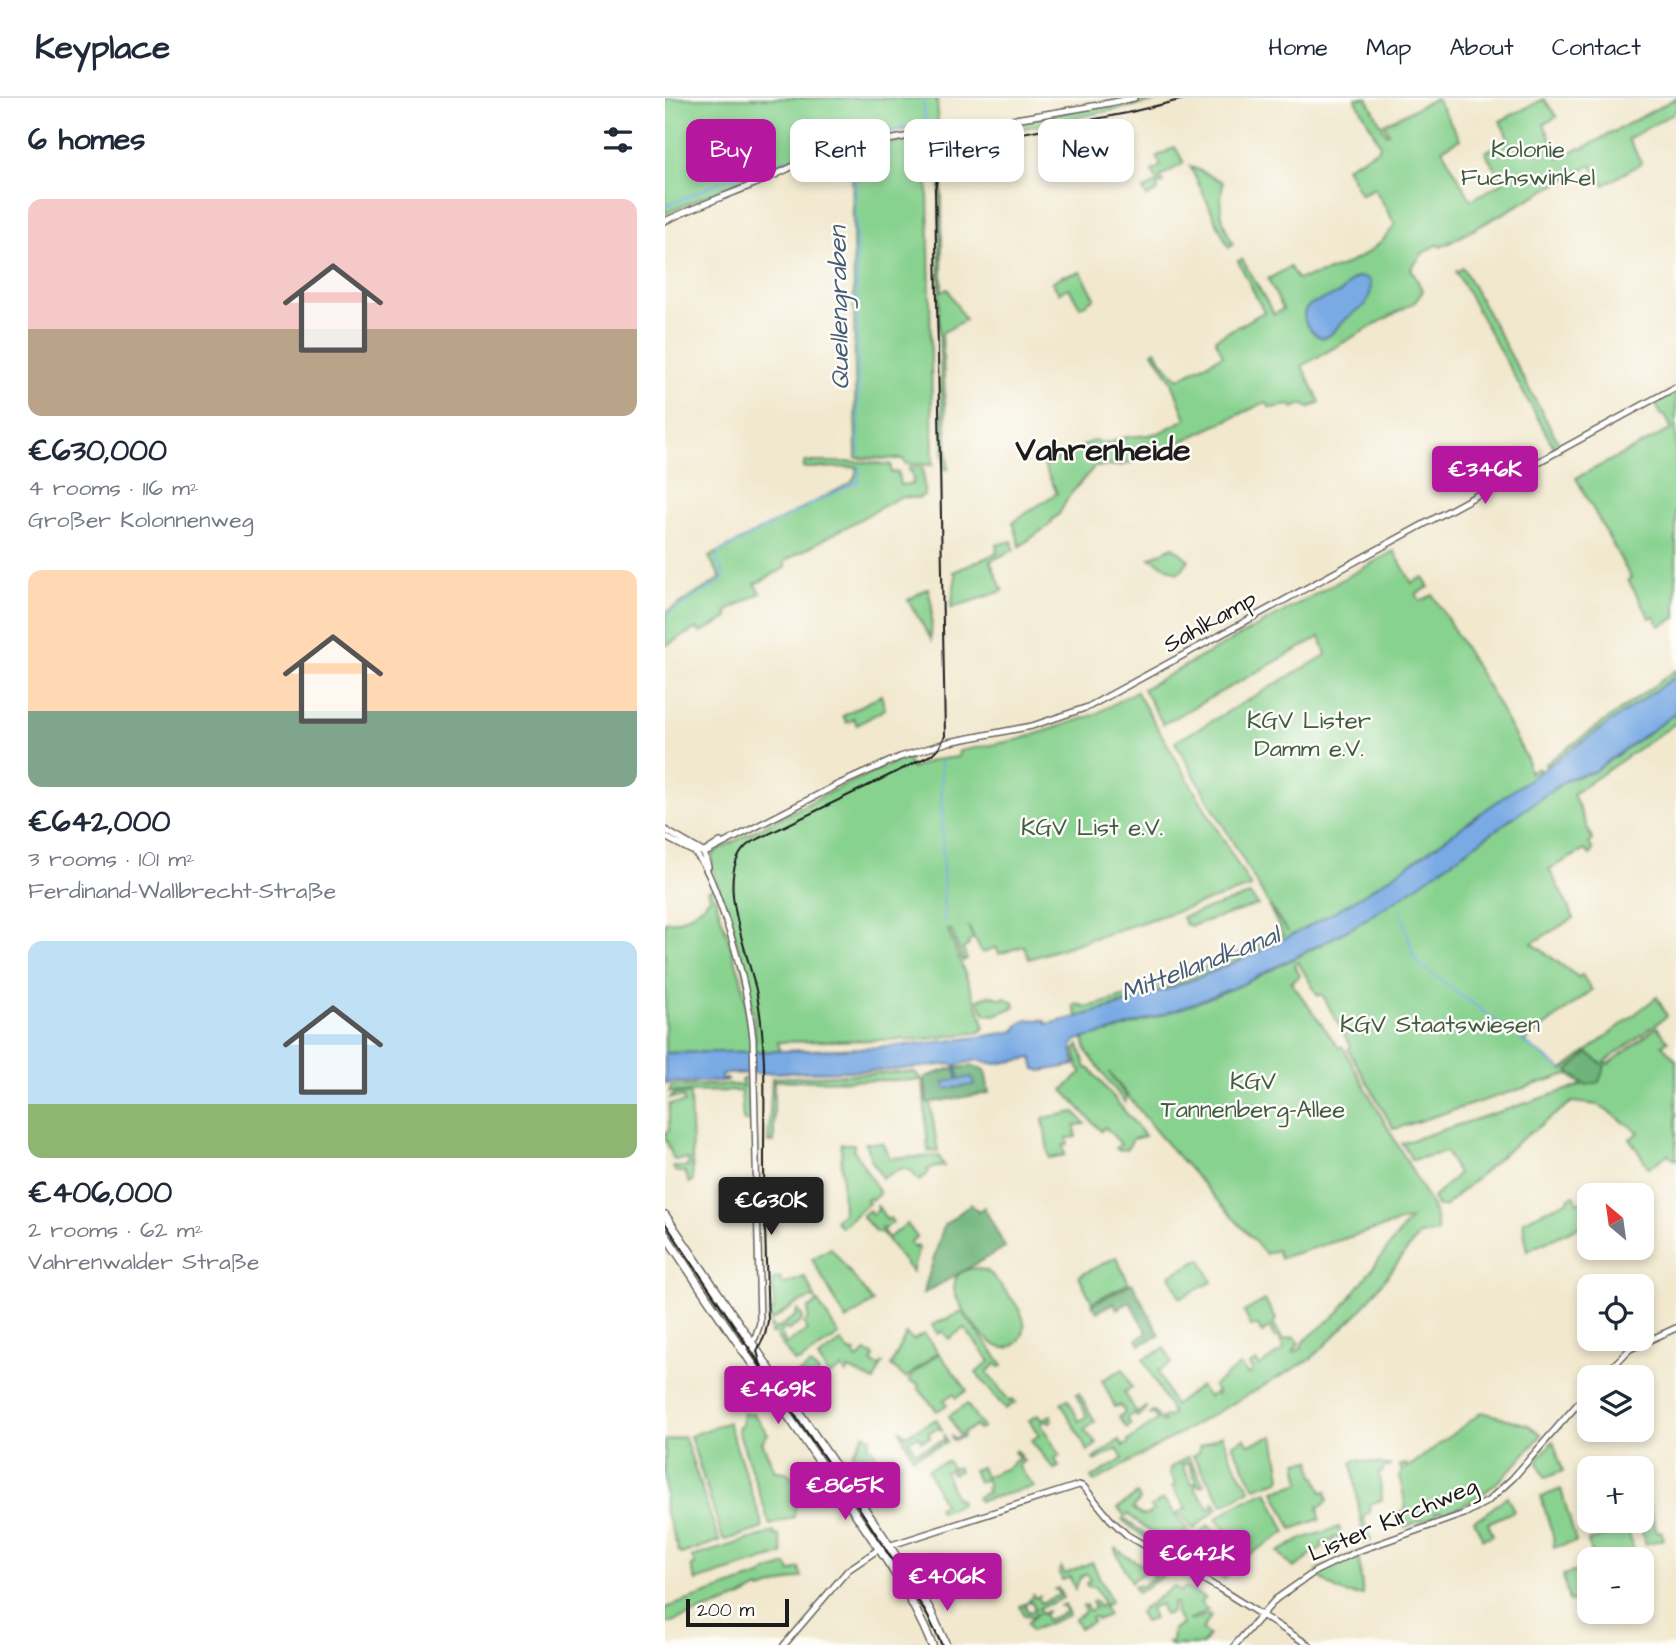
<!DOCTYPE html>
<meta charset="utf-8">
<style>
:root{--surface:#fff;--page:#f2f2f3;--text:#1f2937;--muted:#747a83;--line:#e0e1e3;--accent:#b5179e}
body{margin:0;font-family:"Architects Daughter",sans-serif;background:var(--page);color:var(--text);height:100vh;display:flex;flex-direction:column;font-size:26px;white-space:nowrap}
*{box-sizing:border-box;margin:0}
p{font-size:23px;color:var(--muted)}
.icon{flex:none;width:38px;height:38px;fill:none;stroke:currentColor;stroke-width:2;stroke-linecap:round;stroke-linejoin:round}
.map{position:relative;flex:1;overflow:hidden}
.sheet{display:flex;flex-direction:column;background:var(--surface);width:665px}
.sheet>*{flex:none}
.top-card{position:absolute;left:21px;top:21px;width:665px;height:63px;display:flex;gap:14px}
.needle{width:46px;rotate:331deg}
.fabs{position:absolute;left:912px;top:1085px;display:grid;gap:14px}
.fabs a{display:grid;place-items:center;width:77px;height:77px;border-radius:14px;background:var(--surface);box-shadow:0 4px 10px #0003;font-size:35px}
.scale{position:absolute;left:21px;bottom:18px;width:103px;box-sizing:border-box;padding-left:7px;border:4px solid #1c1c1c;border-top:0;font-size:19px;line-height:24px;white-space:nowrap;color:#1c1c1c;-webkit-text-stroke:5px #fdfcf7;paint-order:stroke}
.price{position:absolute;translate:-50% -60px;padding:0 16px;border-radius:7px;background:var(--accent);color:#fff;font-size:23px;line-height:46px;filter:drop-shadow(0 2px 4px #0008)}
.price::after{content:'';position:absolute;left:50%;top:42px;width:21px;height:16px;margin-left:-10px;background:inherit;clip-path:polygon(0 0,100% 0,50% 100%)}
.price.active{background:#222;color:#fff}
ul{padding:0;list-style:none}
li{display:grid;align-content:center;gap:14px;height:371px;padding:0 28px}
li span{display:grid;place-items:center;height:217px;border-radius:14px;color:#555}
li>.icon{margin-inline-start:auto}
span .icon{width:126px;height:126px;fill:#fffc;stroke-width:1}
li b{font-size:30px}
h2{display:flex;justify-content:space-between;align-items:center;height:84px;padding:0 28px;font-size:30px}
.tag{padding:0 24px;border-radius:14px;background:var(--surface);box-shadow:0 4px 10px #0003;font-size:24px;line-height:63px}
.tag.active{background:var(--accent);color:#fff}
header{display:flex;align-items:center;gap:42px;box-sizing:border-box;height:98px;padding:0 35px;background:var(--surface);border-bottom:2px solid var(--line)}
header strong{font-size:33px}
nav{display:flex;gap:38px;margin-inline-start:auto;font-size:24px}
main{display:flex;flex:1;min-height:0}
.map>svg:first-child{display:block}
.green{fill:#88d28f;stroke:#527756;stroke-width:2}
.forest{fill:#6eb47a;stroke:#45684b;stroke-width:2}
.water{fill:#79aae4;stroke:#4a6380;stroke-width:2}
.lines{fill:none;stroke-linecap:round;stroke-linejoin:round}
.stream{stroke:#79aae4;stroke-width:2}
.minor-casing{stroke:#67635a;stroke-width:8}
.major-casing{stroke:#67635a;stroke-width:10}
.minor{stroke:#fff;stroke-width:5}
.major{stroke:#fff;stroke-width:7}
.tram{stroke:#1c1c1c;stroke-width:2}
.labels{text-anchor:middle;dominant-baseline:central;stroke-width:5;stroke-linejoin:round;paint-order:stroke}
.park-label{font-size:24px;fill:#425c44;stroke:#fdfcf7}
.street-label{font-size:24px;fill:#1c1c1c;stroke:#fdfcf7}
.water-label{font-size:26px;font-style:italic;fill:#465c76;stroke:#fdfcf7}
.district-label{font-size:32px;font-weight:bold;fill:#1c1c1c;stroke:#fdfcf7}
</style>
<header>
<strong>Keyplace</strong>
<nav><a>Home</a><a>Map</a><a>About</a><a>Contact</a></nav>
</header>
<main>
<section class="sheet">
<h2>6 homes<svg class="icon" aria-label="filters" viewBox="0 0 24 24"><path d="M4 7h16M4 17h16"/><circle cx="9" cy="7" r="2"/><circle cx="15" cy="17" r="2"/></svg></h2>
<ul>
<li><span style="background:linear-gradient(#f6c9c9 60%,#b9a48a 0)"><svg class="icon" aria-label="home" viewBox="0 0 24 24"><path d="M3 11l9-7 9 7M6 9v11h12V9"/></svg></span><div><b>€630,000</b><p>4 rooms · 116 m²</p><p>Großer Kolonnenweg</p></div></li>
<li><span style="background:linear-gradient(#ffd9b3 65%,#7fa58c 0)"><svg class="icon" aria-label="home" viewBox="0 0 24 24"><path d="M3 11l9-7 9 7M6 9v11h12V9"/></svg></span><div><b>€642,000</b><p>3 rooms · 101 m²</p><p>Ferdinand-Wallbrecht-Straße</p></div></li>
<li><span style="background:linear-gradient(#bfe0f5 75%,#8fb573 0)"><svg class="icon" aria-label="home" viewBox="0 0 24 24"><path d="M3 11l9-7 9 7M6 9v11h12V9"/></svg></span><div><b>€406,000</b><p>2 rooms · 62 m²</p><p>Vahrenwalder Straße</p></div></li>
</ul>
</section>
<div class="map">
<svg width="1011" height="1547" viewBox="0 0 1011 1547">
<rect width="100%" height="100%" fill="#fdfcf7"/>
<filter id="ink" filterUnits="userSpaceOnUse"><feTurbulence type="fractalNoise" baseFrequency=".0143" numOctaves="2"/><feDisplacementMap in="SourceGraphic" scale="14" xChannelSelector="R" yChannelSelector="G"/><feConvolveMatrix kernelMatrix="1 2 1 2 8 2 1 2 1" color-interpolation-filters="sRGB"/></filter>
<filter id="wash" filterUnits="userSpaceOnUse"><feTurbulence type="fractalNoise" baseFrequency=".00686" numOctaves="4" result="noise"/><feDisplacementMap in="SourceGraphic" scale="28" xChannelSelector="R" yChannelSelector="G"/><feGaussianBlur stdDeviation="1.57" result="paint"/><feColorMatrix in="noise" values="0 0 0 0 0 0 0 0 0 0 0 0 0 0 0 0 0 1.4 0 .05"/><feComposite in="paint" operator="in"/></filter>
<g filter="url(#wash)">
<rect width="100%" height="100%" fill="#f1e8ce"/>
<!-- green -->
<path class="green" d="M0,0H272L273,25L146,51L0,116Z
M483,0H508L304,41C287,49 276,60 270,79L265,77L264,44L269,36Z
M690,0H702L721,36L724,35L719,26L771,0L795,41L777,51L806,102L838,84L820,54L844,42L835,23L879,1L892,19L879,26L894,60L915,50L917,51L1011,0V14L963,41L977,65L939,87L926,67L782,146L775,149L773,146L758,155L746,171L758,193L750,204L637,268L655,304L644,310L637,306L628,310L626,307L605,310L601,304L494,354L459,367L429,369L404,398L394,416L386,423L387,425L355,448L348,424L392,395L379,368L429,342L439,346L462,339L483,337L496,334L521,321L506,282L488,254L491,252L496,262L513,281L558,257L550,241L599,214L573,163L577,161L609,216L618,211L603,181L625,169L632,181C668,175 711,158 730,126L709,90L696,97L681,69L714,51L715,46Z
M262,39L268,367L241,366L238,361L191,360L187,53Z
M510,49L519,65L495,79L498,85L492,88L493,93L482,99L478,92L493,84L487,73L496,68L491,59Z
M525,68L558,84C554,111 555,121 568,146L564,150Z
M275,79L277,80V193L283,191L300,222L277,235L283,372L279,371L274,234Z
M798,170L897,351L891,353L791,174Z
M416,174L430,200L415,209L404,190L394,195L387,184L397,178Z
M1011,294V520L995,528L989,518L985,520L963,482L966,480L911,380L1007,331L1000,317L997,318L990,305Z
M140,364H201L226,367V375L233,374L235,387L248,386L247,374H244V369L258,370L259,397L254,400L235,399L120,463V470L90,486L95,495L62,513L63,520L35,535L32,530L0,548V515L56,480L44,459L186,385L190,379L192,369L138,370Z
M347,443L349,452L325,463L338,493L286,510L291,477L288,474L332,455L331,447Z
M508,449L524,462L515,474L512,475L485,460Z
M729,453L747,485L758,479L764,489L751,496L755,503L768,497L825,592L862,661L864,674L873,670L875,674C808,721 743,771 673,812C591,860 503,892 413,919L408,908L411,906L423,909L486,891L618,837L604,809L623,834L603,805L510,644L661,557L655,539L498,626L478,591Z
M263,490L267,508L266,541L243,502Z
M1011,572V578L882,669L880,666Z
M471,593L586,789L364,861L359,848L334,856L331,849L317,855L303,828L308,841L303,844L304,847L298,851L302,861L298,863L286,832H283L318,923L319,930L315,934L260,941L113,944L115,953L0,955V824C4,823 7,823 11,823C23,820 38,808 45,800L43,792L47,791L76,880L89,948L91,940C85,878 67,827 47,769V758L52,752L165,694L241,659L247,671L268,662L293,659L294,653L356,641L429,617Z
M216,597L220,611L192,627L189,621L182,625L178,618Z
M1011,615V625L908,696L926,738L927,743L924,746L928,752L925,757L920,752L884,771L909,820L867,845L913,879L917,877L927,892L859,944L898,972L992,899L1002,918L940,964L944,966L992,929L1003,943L997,947L1011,962V1062L1003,1056L984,1070L965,1041L974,1034L933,1007L907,1004L850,1046L779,1109H773L768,1100L793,1076L781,1054L747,1062L737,1045L917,987L903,976L729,1031L683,951L686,949L657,896L653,898L633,864L629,866L635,878L626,884L674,950L677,948L768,1110L767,1113L770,1114L773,1134L754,1137L695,1213L646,1261L429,1384L426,1380L458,1361L452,1351L430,1363L428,1361L454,1342L458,1348L464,1345L463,1343L492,1322L489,1316L484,1317L489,1313L498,1325L500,1324L497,1320L501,1318L503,1320L508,1316L478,1261L500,1250L507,1265L493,1273L509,1308L535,1288L543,1299L550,1295L552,1297L553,1295L548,1288L575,1267L583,1277L588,1273L584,1267L591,1263L595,1268L619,1251L615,1243L630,1239L634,1246L627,1255L636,1251L638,1244L674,1214L745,1121L615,1160L612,1152L601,1156L494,1037L444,974L461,999L460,1005L422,954L418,940L449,933L534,904L578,886L638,856L694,826L903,681L928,674Z
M585,797L593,807L526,828L520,826L517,819Z
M324,897L338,901L339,899L349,905L350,909L330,917L320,916L313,902Z
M414,947L421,970L425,971L480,1038L468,1041L462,1051L453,1052L451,1050L456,1046L440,1029L436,1033L398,992L417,974L413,970L410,951Z
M249,974L259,983L261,1005L265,1004L273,1054H269L265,1049L267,1054H263L258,983L255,982L109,983V1044H103L107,980Z
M84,979V1024L78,1022L76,993L4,994L6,988L72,987L78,989L76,982Z
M9,996H25L28,1083L24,1085L20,1074H11L8,1069H23V1061L9,1062L0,1039V1035L4,1033V1006L19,1005L18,999L5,1000Z
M410,1014L420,1026L410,1027L411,1039L402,1040L403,1046L398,1047L400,1057L384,1060L378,1020Z
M200,1045H217L225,1060L274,1058L279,1068L262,1071L264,1074L254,1083L246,1073L238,1070L217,1080L206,1061Z
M176,1046H189V1052L215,1095L207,1102L205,1100L202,1102L204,1105L176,1129L170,1122L178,1115Z
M909,1097L913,1105L921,1101L924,1107V1124L862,1153L858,1123L904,1102L903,1100Z
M212,1107L222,1122L225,1120L228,1124L219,1131L216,1130L223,1140L242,1126L252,1139L245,1144L249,1150L252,1148L254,1150L247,1174L217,1135L210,1133L197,1118L204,1112L207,1117L213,1112Z
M166,1150L208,1204L181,1222L147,1161Z
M451,1159L464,1185L427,1204L414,1178Z
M536,1161L547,1184L515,1200L505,1177Z
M311,1170L322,1173L327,1177C338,1191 368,1218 357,1238C341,1266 317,1238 306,1223C293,1206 273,1175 311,1170Z
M140,1179L151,1202L147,1200L131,1206L105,1224V1213H109L108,1181L116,1180V1187Z
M600,1202L611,1221L608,1226L617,1240L609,1239L605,1229L597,1235L593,1228H586L579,1214Z
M153,1204L174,1237L135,1263L129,1264L110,1236H106L105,1227L111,1231L132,1217L131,1214L133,1212L138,1219L136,1224L124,1232L119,1231L115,1233L121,1246L142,1232L139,1226L143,1221V1211Z
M297,1214L338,1267L335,1269L331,1266L322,1274L345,1304L348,1302L350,1305L340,1311L311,1275L325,1263L299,1230L284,1241L277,1233L273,1236L267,1227Z
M241,1236L248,1242L259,1236L273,1254L241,1280L226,1268Z
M176,1244L184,1253L190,1254L188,1255L192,1261L201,1254L209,1257L207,1265L214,1268L217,1266L209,1283L184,1271L181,1276L177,1270L164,1278L153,1260Z
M274,1255L302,1292L291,1300L288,1296L279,1302L282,1307L272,1313L253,1290L255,1287L244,1283L248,1276Z
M146,1267L154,1275L150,1281L153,1286H157L133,1301L122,1283Z
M458,1271L467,1290L459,1294L472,1315L481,1309L482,1311L472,1319L469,1315L462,1320L466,1327L462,1330L454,1319L460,1314L455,1307L450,1309L437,1282Z
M414,1295L430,1324L419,1332L432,1346L423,1353L396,1305L403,1301L414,1323L422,1319L411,1296Z
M302,1306L318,1330L313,1332L311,1328L297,1335L298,1339L288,1342L286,1338L290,1341L295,1338L284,1318Z
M817,1314L863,1327L876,1336L875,1339C844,1374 823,1400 778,1416L776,1413L770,1415L771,1418L739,1429L734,1414L741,1411L735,1377L737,1374L734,1367L741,1366L740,1370L749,1365Z
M88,1315L103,1336L97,1344L110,1373L121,1374L134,1385L129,1419L105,1427L73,1332L74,1329L77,1328V1316Z
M373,1317L376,1322L386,1317L387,1323L384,1325L382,1322L376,1326L395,1358L390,1360L394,1369L389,1371L366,1343L374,1337L364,1322Z
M271,1321L277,1332L273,1330L264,1334L265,1339L256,1343L254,1338L244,1342L250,1354L279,1342V1336L282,1345L248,1359L235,1333L236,1332L241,1337Z
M63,1324L98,1428L96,1431L61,1442L58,1441L25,1338Z
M199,1336L206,1340L202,1347L209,1353L213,1364L208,1371L204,1369L200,1374L189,1366L193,1361L187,1357Z
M557,1337L566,1360L585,1392L558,1407L528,1358L535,1353L534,1349Z
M19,1338L54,1443L16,1456L14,1454L0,1412V1343Z
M609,1338L616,1379L614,1382L590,1390L567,1347L580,1340L583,1346Z
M888,1343L898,1373L880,1380L872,1362Z
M351,1352L359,1363L353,1368L369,1389L314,1403L312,1399L323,1394L321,1390L324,1388L321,1381L313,1384L308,1372L316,1369L320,1379L342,1370L354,1360L349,1354Z
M523,1359L527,1366L524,1367L522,1365L517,1367L527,1386L532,1384L525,1370L528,1368L539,1387L535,1389L533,1386L529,1390L545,1411L549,1409L547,1406L549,1404L553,1410L529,1431L513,1415L521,1410L507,1389L511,1387L505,1377V1370Z
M646,1362L649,1379H651L657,1394L661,1393L663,1402L657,1408L653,1409L655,1421L627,1431L609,1393L636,1385L632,1364Z
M690,1362L725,1367V1369L718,1370V1374H714L717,1402L704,1406L705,1414L698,1419L706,1442L699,1444L687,1365Z
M283,1363L287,1371L292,1369L294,1373L287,1376L285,1372L280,1374L291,1401L294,1400L296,1406L275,1414L273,1409L278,1406L263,1371Z
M977,1382L992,1434L996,1433L999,1441L980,1446L974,1424L971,1423H976Z
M896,1391L911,1444L889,1449L888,1438L876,1399Z
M602,1393L621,1434L582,1458L551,1421L571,1407Z
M472,1396L475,1402L468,1410L476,1417H483L488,1412L486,1409L498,1401L524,1433V1436L512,1454H510L476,1437L457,1422L458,1420L479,1435L510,1452L521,1436L517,1433L509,1446L481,1431L463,1416L460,1418L453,1410Z
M842,1398L849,1413L823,1425L828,1437L818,1441L809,1422L819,1417Z
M543,1427L577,1459L559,1482L519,1458Z
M674,1429L676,1439L673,1441L671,1439L668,1440L669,1443L666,1444L664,1441L656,1446L658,1450L642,1459L643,1461L629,1470L613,1454L637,1441Z
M963,1432L971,1461H930L926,1456L923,1443Z
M109,1434L110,1438L114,1437L118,1456L31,1483L26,1468L30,1467L27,1459Z
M451,1450L462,1459L498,1478L472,1495L469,1489L473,1487L475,1489L489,1479L486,1474L481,1473L468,1482L467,1485L450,1452Z
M693,1453L698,1497C679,1498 662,1489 651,1473Z
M427,1464L446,1503L439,1509L443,1517L432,1522L430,1519L426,1520L428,1524L415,1530L410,1521L420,1514L418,1508L421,1507L424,1513L430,1510L427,1504L431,1503L434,1509L439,1506L430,1489L422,1488L421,1485L425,1482L422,1476L416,1479L410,1491L405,1479L397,1482L394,1472L396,1469L400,1476Z
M122,1467L126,1474L134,1470L137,1479L96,1492L94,1490L75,1500L0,1526V1510L98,1477V1475Z
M919,1471L921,1479H924V1501L904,1504L898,1477Z
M509,1488L515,1494L520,1489L540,1500L535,1505L543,1512L524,1522L526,1523L543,1516L546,1518L537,1532L544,1537L538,1547H505L503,1544L507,1543L508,1531L517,1527L511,1516V1505H508L507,1514L499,1517L496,1506L485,1510L489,1521L479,1524L474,1514Z
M393,1490L398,1500L374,1510L376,1516L383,1513L379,1516L382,1522L401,1514L399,1508H394L400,1506L404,1517L366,1533L362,1525L373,1515L368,1518L359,1517L355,1508L361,1505L360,1507L363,1514L370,1512L367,1504H363L368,1497L370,1500L376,1497L373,1499L376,1505L394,1497L392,1491L388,1492Z"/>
<!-- forest -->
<path class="forest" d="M923,955L940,968L934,984L921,987L903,973Z
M309,968L320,972L324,995L262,1005L260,979L284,971Z
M306,1106L313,1114L319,1109L340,1149L258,1196L279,1127Z
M467,1185L495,1237L475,1247L472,1241L482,1235L465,1204L452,1211L449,1205L432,1214L427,1206Z"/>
<!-- water -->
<path class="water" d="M692,179L702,180L706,185L705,198L700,207L681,221L664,238L656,240C649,236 643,231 640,223C633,202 665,202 676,194C682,189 684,183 692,179Z
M1011,578V615L928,674L903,681L736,799L681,833L578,886L520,909L448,933L412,942L407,948L410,967L377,973L370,971L367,960L331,966L312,962L292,967L294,981L307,979L309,987L281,991L278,985L292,981L290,968L287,966L225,972L56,976V981H63V983L0,985V955C117,953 235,954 350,933C356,919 367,922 380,922L382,926C483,904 581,865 671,813C723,783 772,747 820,712C884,667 947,623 1011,578Z"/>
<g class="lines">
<!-- stream -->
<path class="stream" d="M258,0L260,26
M190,62L194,357
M0,109L53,85L134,57L206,37L251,28L259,24
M140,409L194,383V369
M0,518L58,482L59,476L51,461L53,455L137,411
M276,663L279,824
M735,809L750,863L896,971"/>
</g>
</g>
<g filter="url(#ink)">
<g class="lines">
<!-- minor casing -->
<g class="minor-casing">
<path id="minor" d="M0,123C32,108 66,96 99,82C116,75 130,66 148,60C253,30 363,23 469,0
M0,732L36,753L40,758L43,769
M0,739L27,753L42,754L170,688L235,659L284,644L367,628L423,609L1011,289
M30,755C42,768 48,787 54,803C71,849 83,893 88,941L95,1225L90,1240L76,1252
M38,755L55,744
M937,1279L965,1251L1011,1230
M119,1547L183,1472L214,1451L414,1387L419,1389L445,1421L462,1437L555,1491L644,1547
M570,1547L611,1501L651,1473L693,1453L799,1416L823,1403L848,1380L924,1293"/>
</g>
<!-- major casing -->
<g class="major-casing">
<path id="major" d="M0,1117L218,1438L265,1512L281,1547
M0,1136C53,1218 110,1298 165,1379C202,1433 242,1486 267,1547"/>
</g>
<!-- minor -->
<use href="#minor" class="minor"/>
<!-- major -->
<use href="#major" class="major"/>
<!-- tram -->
<path class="tram" d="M0,1125L111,1291L193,1408L263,1519L277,1547
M97,1271L92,1253L100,1237L103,1223C101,1168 99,1112 99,1057C99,1004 102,949 92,897C85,857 45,774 85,745L266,657L274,650L280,638L270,91C274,69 284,55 305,45L462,15L523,0"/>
</g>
</g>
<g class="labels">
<!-- park labels -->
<g class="park-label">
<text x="863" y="52">Kolonie<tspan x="863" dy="28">Fuchswinkel</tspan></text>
<text x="644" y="623">KGV Lister<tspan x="644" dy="28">Damm e.V.</tspan></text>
<text x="427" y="730">KGV List e.V.</text>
<text x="775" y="927">KGV Staatswiesen</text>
<text x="588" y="984">KGV<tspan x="588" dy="28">Tannenberg-Allee</tspan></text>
</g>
<!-- street labels -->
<g class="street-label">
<text transform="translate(545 524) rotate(-29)">Sahlkamp</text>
<text transform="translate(728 1422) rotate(-23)">Lister Kirchweg</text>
</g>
<!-- water labels -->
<g class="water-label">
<text transform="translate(174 210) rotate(-91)">Quellengraben</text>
<text transform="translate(535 866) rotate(-21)">Mittellandkanal</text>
</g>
<!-- district labels -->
<g class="district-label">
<text x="438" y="352">Vahrenheide</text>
</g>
</g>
</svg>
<div class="fabs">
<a><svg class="needle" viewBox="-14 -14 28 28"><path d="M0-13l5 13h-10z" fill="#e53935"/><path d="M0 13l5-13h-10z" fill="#747a83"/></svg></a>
<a><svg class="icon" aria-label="locate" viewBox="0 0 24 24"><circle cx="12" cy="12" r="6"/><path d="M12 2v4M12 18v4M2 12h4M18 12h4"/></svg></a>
<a><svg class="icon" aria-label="layers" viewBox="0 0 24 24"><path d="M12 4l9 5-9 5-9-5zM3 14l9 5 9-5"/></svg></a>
<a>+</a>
<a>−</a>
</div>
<div class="scale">200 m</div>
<b class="price" style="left:820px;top:408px">€346K</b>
<b class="price active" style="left:106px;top:1139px">€630K</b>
<b class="price" style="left:113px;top:1328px">€469K</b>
<b class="price" style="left:180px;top:1424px">€865K</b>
<b class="price" style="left:532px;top:1492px">€642K</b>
<b class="price" style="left:282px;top:1515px">€406K</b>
<div class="top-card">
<a class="tag active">Buy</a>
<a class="tag">Rent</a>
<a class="tag">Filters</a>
<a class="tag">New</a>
</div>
</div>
</main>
